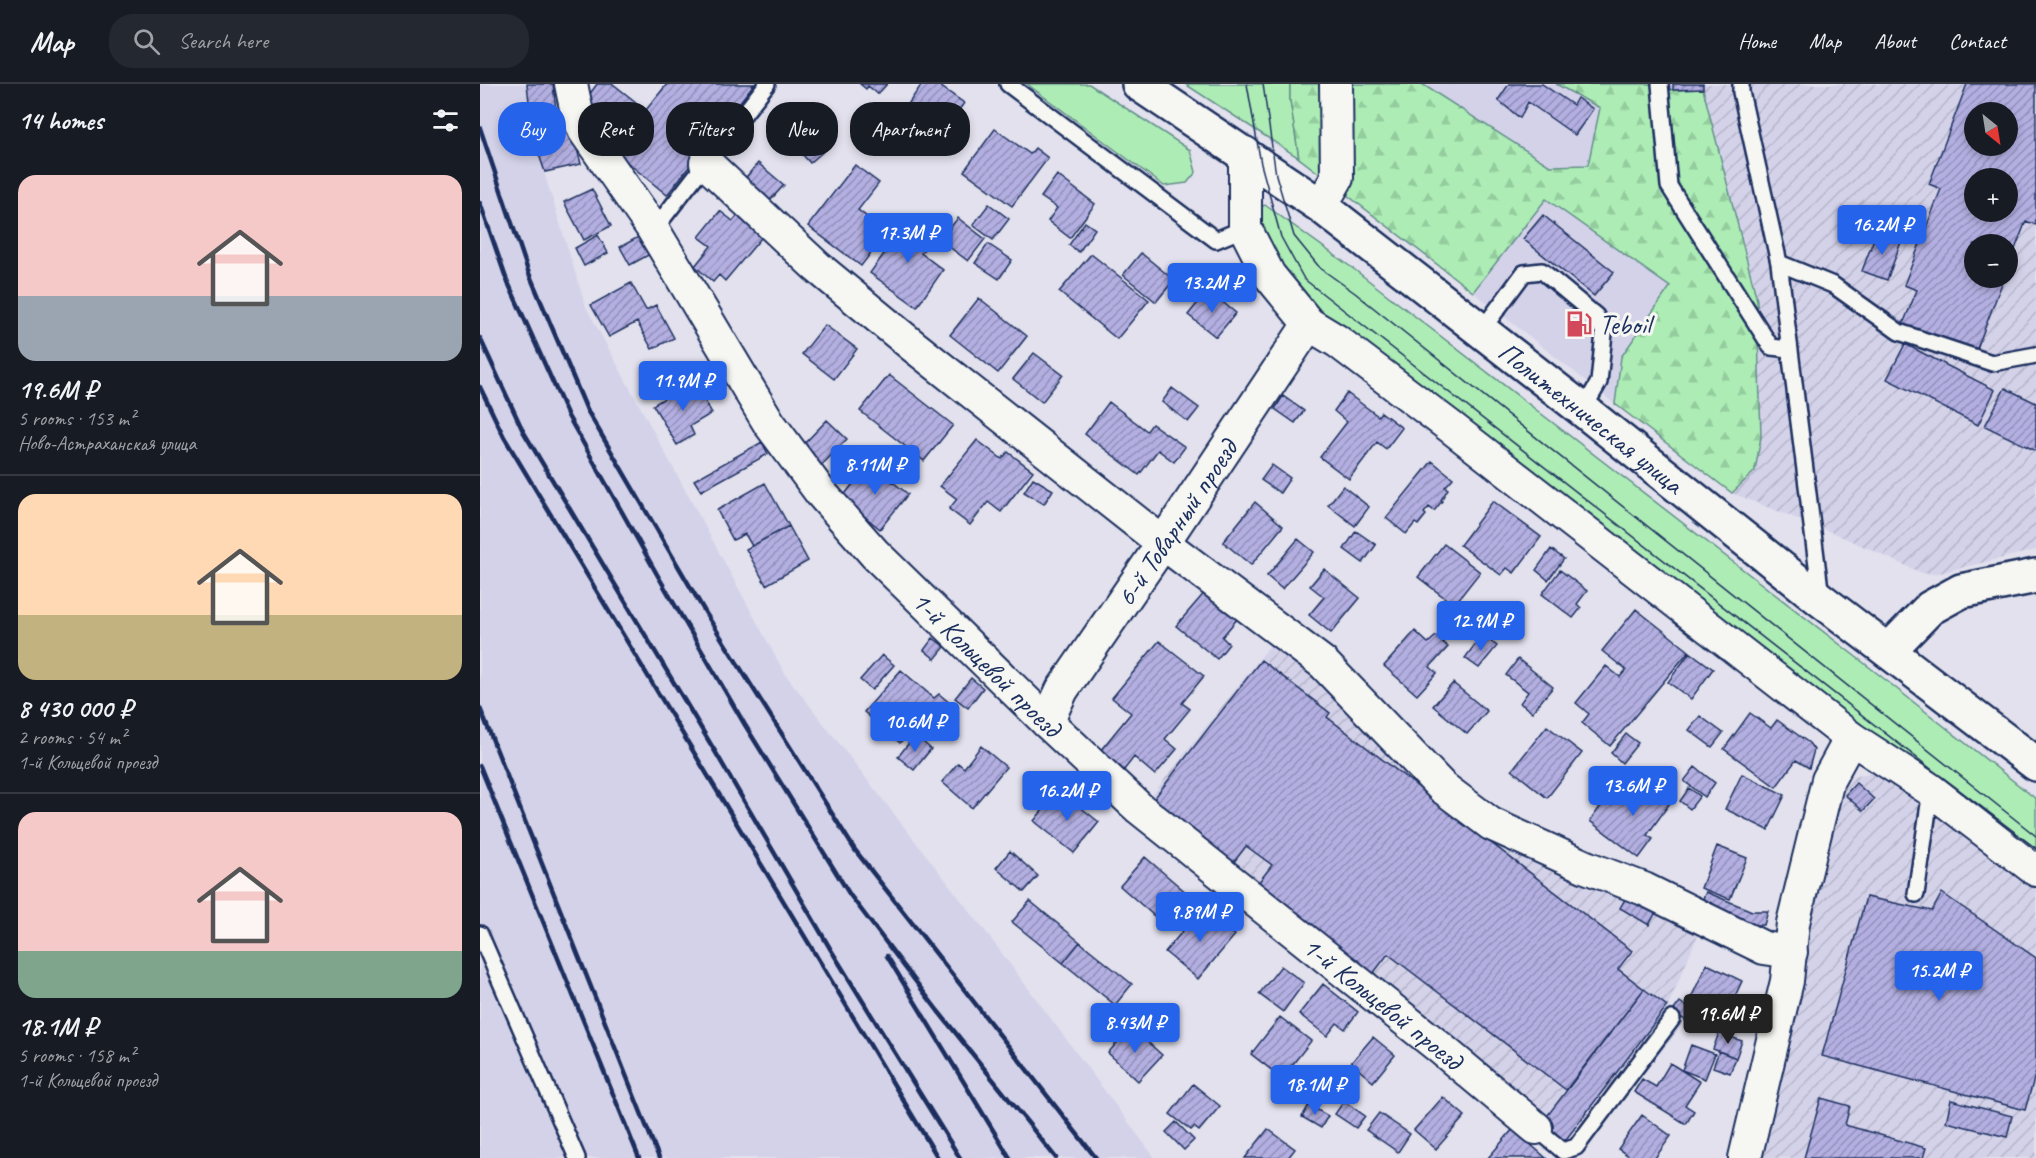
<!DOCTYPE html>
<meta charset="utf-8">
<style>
:root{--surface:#171b24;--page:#242831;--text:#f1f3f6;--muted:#9ea1a6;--line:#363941;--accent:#2563eb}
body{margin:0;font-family:Caveat,sans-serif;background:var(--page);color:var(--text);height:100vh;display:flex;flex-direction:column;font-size:22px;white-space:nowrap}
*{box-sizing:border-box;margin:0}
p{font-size:20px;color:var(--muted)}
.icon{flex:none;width:33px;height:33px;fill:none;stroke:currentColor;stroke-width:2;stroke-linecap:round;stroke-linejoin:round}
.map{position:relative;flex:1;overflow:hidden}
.details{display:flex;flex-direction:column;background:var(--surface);width:480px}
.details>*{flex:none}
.banner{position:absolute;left:18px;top:18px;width:570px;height:54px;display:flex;gap:12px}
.needle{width:39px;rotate:150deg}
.fabs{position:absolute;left:1484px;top:18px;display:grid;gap:12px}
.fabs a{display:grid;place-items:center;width:54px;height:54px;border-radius:50%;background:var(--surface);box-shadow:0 3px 9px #0003;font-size:30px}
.price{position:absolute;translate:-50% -51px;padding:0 14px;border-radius:6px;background:var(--accent);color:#fff;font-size:20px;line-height:39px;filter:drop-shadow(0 2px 3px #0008)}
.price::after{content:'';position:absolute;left:50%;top:36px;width:18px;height:14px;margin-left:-9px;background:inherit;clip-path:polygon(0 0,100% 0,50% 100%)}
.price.current{background:#222;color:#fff}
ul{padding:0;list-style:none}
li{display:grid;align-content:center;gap:12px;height:318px;padding:0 18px}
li+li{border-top:2px solid var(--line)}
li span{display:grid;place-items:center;height:186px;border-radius:18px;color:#555}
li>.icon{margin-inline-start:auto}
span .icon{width:108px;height:108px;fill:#fffc;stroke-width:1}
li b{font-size:26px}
h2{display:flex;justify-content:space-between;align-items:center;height:72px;padding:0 18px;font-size:26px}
.chip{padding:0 21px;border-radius:24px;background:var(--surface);box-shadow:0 3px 9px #0003;font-size:21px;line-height:54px}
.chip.current{background:var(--accent);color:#fff}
header{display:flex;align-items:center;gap:36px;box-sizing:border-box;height:84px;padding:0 30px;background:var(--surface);border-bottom:2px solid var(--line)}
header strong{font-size:28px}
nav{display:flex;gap:33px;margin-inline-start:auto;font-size:21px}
.search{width:420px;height:54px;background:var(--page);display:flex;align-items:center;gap:15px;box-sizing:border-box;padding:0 21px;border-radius:24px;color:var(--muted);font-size:22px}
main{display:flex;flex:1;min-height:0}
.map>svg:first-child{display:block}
.built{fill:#d4d2e9}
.industrial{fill:url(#industrial-furrows);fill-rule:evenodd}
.green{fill:#adedb5;stroke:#648e8a;stroke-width:1.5}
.forest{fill:url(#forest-firs);stroke:#648e8a;stroke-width:1.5}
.building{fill:url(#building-hatch);stroke:#1b2f5e;stroke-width:1.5;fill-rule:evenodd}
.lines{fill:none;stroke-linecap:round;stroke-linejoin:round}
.service-casing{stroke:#1b2f5e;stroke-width:20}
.minor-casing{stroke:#1b2f5e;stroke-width:36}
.tertiary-casing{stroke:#1b2f5e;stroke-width:38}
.primary-casing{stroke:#1b2f5e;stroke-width:38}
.service{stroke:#f6f6f2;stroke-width:15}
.minor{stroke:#f6f6f2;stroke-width:32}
.tertiary{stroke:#f6f6f2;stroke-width:33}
.primary{stroke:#f6f6f2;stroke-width:33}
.tram{stroke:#1b2f5e;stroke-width:1.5}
.rail{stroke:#1b2f5e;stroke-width:4.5}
.labels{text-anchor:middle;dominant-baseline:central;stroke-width:6;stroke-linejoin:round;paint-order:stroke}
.poi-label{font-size:28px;fill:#1b2f5e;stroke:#f6f6f2;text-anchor:start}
.street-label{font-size:28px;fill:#1b2f5e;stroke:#f6f6f2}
</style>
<header>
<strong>Map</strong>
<div class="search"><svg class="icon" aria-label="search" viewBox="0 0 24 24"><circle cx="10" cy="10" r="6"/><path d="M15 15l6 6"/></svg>Search here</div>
<nav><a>Home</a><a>Map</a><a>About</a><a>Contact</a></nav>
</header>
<main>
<section class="details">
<h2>14 homes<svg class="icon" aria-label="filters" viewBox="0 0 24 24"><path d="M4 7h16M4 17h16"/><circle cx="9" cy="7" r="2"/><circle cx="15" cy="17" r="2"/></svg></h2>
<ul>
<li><span style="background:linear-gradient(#f6c9c9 65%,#9aa5b1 0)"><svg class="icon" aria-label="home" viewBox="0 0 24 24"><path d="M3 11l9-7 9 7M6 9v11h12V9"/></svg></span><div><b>19.6M ₽</b><p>5 rooms · 153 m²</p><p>Ново-Астраханская улица</p></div></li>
<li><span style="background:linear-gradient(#ffd9b3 65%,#c2b280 0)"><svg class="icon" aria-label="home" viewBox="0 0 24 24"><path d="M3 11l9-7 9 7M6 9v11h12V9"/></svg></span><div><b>8 430 000 ₽</b><p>2 rooms · 54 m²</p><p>1-й Кольцевой проезд</p></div></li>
<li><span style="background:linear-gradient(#f6c9c9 75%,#7fa58c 0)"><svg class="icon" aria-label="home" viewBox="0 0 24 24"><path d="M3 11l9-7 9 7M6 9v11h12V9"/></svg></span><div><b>18.1M ₽</b><p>5 rooms · 158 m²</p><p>1-й Кольцевой проезд</p></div></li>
</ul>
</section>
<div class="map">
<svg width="1556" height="1074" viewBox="0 0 1556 1074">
<defs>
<pattern id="industrial-furrows" width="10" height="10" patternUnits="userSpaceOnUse" patternTransform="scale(1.5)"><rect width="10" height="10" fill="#d4d2e9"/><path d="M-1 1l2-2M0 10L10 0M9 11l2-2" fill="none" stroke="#b5b5ca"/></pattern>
<pattern id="forest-firs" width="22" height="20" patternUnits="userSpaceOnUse" patternTransform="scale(1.5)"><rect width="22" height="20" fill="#adedb5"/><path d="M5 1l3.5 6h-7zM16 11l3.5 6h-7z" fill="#94cc9e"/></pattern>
<pattern id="building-hatch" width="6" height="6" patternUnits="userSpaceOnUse" patternTransform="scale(1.5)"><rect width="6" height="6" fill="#b3afe1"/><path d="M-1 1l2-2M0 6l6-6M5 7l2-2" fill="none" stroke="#918fba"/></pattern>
</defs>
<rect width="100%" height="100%" fill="#e2e1ed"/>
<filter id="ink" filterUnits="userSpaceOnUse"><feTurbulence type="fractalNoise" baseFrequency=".0167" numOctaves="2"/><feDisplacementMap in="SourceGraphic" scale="12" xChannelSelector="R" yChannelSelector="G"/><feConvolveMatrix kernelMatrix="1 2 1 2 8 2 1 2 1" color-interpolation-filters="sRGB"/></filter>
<g filter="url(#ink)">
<!-- built -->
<path class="built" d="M0,0H47L53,53L106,223L305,590L509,852L675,1074H0Z
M942,0H1076L1120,24L1108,81L1070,82Z
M1066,115L1191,204L1141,273L1135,320L993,208Z"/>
<!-- industrial -->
<path class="industrial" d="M1171,0H1556V466L1455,490L1442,489L1356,450L1252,409L1275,387L1281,353L1277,216L1223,6H1193ZM1494,28H1527V62H1494ZM1494,94H1527V128H1494ZM1494,160H1527V194H1494Z
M799,550L955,708L1220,846L1188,922L1203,940L1100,1068L1078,1074L666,719Z
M1391,689H1405L1556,799V1074H1281L1326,842L1361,706L1373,693Z"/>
<!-- green -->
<path class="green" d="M547,0H609L710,66L716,88L707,99L684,102Z
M705,0H810V16L819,74Z
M785,121L875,186L1393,586L1556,715V775L981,334L832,225L798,180L781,147L779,124Z"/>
<!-- forest -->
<path class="forest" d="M810,0H942L1070,82L1108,81L1120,24L1076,0H1171L1193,6L1223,5L1277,216L1281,353L1275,387L1252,409L1135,320L1141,273L1190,203L1066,115L993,208L819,74L810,16Z"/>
<!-- building -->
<path class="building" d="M47,0H73L78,45L91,42L101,80L65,88L53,53Z
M117,0H133L166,26L187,0H274L187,111L131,65L104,18Z
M380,0H407L398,10L388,2L386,5Z
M442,0H457L484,19L461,52L424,26Z
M1029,0H1062L1093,21L1097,14L1113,25L1095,51L1048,18L1040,34L1018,16Z
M1193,0H1223V5L1193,6Z
M1487,0H1556V141L1546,137L1527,186V160H1494V194H1524L1496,267L1423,240L1437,206L1424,201L1461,105L1449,100ZM1494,28H1527V62H1494ZM1494,94H1527V128H1494Z
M337,40L354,58L330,79L314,61Z
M515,45L550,70L555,64L568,74L532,122L484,87Z
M278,79L304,101L286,121L261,99Z
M375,81L399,99L378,126L407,148L381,182L328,142Z
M577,91L615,120L590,154L568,137L577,124L561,113Z
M112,105L131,142L104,156L84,118Z
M509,120L529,135L513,156L493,141Z
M240,127L253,137L261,127L286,148L245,197L239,191L233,198L215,182L231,162L219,153Z
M1063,131L1134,188L1114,212L1043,155Z
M430,134L454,152L441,169L463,186L437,223L390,189Z
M478,134L505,155L488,177L460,156Z
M605,138L615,145L599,168L589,161Z
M1396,149L1421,158L1407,196L1382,187Z
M164,150L174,168L150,181L140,163Z
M118,151L128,169L104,182L95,164Z
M508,160L532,176L519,195L495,179Z
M661,169L694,196L676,218L643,191Z
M611,170L669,216L637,255L579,208Z
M151,199L166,226L176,221L194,254L172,265L157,238L129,253L111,221Z
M728,206L756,229L736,253L708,231Z
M499,214L547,252L518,289L470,251Z
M345,241L377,265L354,295L322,270Z
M1425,260L1515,306L1498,341L1407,295Z
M554,269L583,291L562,318L533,295Z
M409,291L473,341L444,377L380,327Z
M213,297L232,329L210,342L214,351L197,361L173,321Z
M692,304L719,324L708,338L682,318Z
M1525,304L1556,319V367L1505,342Z
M867,309L898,332L901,328L922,344L906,365L897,358L869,395L840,373L867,338L854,327Z
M803,312L824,327L815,339L795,325Z
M629,318L667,347L672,340L705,363L694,378L678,366L659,391L605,350Z
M347,336L367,355L341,382L321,363Z
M497,356L522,375L528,368L553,387L521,428L508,418L490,441L469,425L477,415L460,402Z
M282,358L288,370L221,407L214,396Z
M952,377L973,394L965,403L968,405L961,416L962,417L954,427L949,423L944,429L946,431L938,441L935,439L926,450L906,434Z
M389,379L428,410L400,445L362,414Z
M792,381L810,394L800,409L781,396Z
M553,394L573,406L564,420L544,408Z
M285,399L309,442L272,462L265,450L253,456L237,426Z
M863,402L889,423L875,442L848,421Z
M1013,417L1061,453L1034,489L1027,484L1021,491L980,461Z
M775,418L803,442L771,481L743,458Z
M309,442L328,477L286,501L266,465Z
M876,447L896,461L883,479L864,465Z
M818,455L834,468L802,505L787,492Z
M964,460L1000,488L974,521L938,493Z
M1071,465L1084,475L1068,496L1056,486Z
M844,485L880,514L851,549L829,531L844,513L830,502Z
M1080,486L1107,507L1097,520L1101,524L1093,534L1062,510Z
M726,507L758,534L742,553L749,560L737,575L696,542Z
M1156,525L1209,567L1130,662L1102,639L1109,630L1096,619L1126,582L1140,593L1146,586L1122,567Z
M935,547L948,559L956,552L968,563L950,583L957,589L937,611L904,582Z
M1002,551L1017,562L999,584L985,574Z
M453,554L465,563L455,575L444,566Z
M679,557L724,592L702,619L710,625L685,655L697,665L675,691L654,673L644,686L620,667L651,629L632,614Z
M1210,568L1233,585L1211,615L1188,598Z
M402,571L414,581L392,606L380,596Z
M1038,575L1073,603L1052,628L1040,619L1048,608L1026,591Z
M781,576L850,629L847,633L1152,867L1138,885L1164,905L1086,1006L908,870L892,891L776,802L792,781L766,762L754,778L673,716Z
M421,586L454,614L459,610L471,620L457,636L448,627L420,659L384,628Z
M491,594L503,604L488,624L475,614Z
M973,599L1007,627L987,650L953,622Z
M1270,629L1291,644L1297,636L1329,659L1334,666L1329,684L1316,676L1296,703L1244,665Z
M1220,632L1243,649L1232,663L1209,646Z
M1067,642L1102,669L1067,714L1032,686Z
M1146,650L1158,659L1142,679L1131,669Z
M435,651L451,665L434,686L418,673Z
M501,662L526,683L492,724L462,698L478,679L484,684Z
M1215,683L1235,699L1225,713L1204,697Z
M1262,690L1305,711L1288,746L1245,725Z
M1173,696L1195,712L1167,751L1173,755L1159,774L1110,737L1132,706L1154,722Z
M1376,699L1394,715L1383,727L1365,711Z
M1209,704L1220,712L1210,725L1200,717Z
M579,706L619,738L594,769L554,737Z
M1237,762L1267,774L1250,815L1221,804Z
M530,767L558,792L544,808L516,784Z
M665,773L715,816L689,845L640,802Z
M1226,808L1272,827H1288L1284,841H1266L1220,821Z
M1462,809L1556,874V988L1545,1026L1342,972L1386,813L1452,827Z
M1148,810L1177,826L1169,841L1140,824Z
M550,817L600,858L583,879L532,838Z
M723,823L755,851L718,895L685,868Z
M600,858L652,900L635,921L583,879Z
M1227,880L1262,897L1249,925L1237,919L1234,925L1211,914Z
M801,882L824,899L803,928L779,910Z
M843,900L878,928L865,945L857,939L847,952L819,930Z
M1164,905L1187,922L1084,1058L1061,1040Z
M1200,918L1217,930L1210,940L1193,927Z
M800,933L831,957L802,994L771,970Z
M651,943L682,971L658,997L628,969Z
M1239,949L1262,957L1256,974L1233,965Z
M893,953L915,971L893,998L871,979Z
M1211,961L1235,970L1225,995L1202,986Z
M1239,967L1256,974L1250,989L1233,983Z
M1190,979L1220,998L1205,1021L1214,1027L1206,1040L1154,1008L1162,995L1176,1003Z
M713,1000L740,1022L719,1047L714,1043L711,1046L690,1030Z
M963,1013L985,1032L956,1065L934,1046Z
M1341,1014L1370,1022L1365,1041L1446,1064L1443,1074H1324Z
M1471,1016L1532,1032L1527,1053L1466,1038Z
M864,1017L885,1032L876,1044L855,1030Z
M829,1021L848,1032L841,1044L822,1033Z
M899,1029L930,1050L918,1068L886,1046Z
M1162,1031L1191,1052L1175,1074H1152L1138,1065Z
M696,1038L714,1056L704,1066L686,1048Z
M788,1045L815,1065L808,1074H765Z
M1033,1045L1066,1074H1008Z"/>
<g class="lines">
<!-- service casing -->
<g class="service-casing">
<path id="service" d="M528,0L736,156L765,144
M1180,0L1189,102L1291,263L1309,265
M1261,0V8L1299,179L1341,513
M171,142L183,134L287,0
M1299,179L1353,201L1419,248L1512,279L1556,271
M1001,247L1044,189L1062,187L1116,232L1124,249L1119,298L1103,326
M1436,810L1451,706
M0,850L97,1074
M1056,1044L1083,1067L1096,1063L1192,935"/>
</g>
<!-- minor casing -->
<g class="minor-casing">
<g id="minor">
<path id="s1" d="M91,0L97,29L104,46L171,142L289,339L341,409L395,470L567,638L659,724L959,963L1056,1044"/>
<path d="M765,69V144L789,191L829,240L857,257L972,344L1371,654L1451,706L1556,786"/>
<path d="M226,79L336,182L432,261L683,459L843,579L962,703L1011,740L1106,783L1164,805L1284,864L1311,868"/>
<path d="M841,122L857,94L856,0"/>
<path id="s2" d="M567,638L582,606L683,459L829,240"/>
<path d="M1265,1074L1307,897L1313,839L1348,696L1371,654"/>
</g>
</g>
<!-- tertiary casing -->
<g class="tertiary-casing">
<path id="tertiary" d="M1409,566L1450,524L1481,507L1556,492"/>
</g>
<!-- primary casing -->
<g class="primary-casing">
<g id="primary">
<path id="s3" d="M659,0L841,122L1103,326L1341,516L1556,680"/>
</g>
</g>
<!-- service -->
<use href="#service" class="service"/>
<!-- minor -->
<use href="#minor" class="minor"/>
<!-- tertiary -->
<use href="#tertiary" class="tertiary"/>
<!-- primary -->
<use href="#primary" class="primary"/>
<!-- tram -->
<path class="tram" d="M767,0L781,80L801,153L824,195L1556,767
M783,0L796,91L814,152L840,184L875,209L1556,752"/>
<!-- rail -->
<path class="rail" d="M0,44L48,187L107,326L225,528L375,766L616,1074
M0,119L26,194L88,332L178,492L265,641L370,811L458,927L576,1074
M0,254L43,347L236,669L351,866L480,1074
M0,303L24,353L458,1074
M0,624L179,1074
M0,682L159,1074
M407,872L530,1074"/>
</g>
</g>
<!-- icons -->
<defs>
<g id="fuel-bare" transform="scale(2.07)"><path d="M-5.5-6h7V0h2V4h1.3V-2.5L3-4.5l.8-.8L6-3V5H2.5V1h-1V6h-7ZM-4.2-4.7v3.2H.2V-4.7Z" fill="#d1495b" stroke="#f6f6f2" stroke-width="2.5" paint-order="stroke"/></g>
</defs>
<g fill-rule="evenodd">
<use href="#fuel-bare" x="1099" y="240"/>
</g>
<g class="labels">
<!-- poi labels -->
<g class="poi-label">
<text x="1119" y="240">Teboil</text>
</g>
<!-- street labels -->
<g class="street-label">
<text stroke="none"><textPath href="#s3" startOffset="562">Политехническая улица</textPath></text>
<text stroke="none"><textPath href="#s2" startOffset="238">6-й Товарный проезд</textPath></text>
<text stroke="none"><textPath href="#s1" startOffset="720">1-й Кольцевой проезд</textPath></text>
<text stroke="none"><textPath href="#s1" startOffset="1242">1-й Кольцевой проезд</textPath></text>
</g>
</g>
</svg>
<div class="fabs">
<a><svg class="needle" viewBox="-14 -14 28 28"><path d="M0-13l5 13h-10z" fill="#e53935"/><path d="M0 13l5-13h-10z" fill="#9ea1a6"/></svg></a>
<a>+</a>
<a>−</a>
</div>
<b class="price" style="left:1402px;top:172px">16.2M ₽</b>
<b class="price" style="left:428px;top:180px">17.3M ₽</b>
<b class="price" style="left:732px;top:230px">13.2M ₽</b>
<b class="price" style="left:203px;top:328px">11.9M ₽</b>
<b class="price" style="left:395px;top:412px">8.11M ₽</b>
<b class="price" style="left:1001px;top:568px">12.9M ₽</b>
<b class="price" style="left:435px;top:669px">10.6M ₽</b>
<b class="price" style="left:1153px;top:733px">13.6M ₽</b>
<b class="price" style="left:587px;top:738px">16.2M ₽</b>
<b class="price" style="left:720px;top:859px">9.89M ₽</b>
<b class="price" style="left:1459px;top:918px">15.2M ₽</b>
<b class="price current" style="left:1248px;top:961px">19.6M ₽</b>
<b class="price" style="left:655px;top:970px">8.43M ₽</b>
<b class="price" style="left:835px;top:1032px">18.1M ₽</b>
<div class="banner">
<a class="chip current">Buy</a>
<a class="chip">Rent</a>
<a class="chip">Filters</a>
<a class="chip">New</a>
<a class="chip">Apartment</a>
</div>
</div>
</main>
